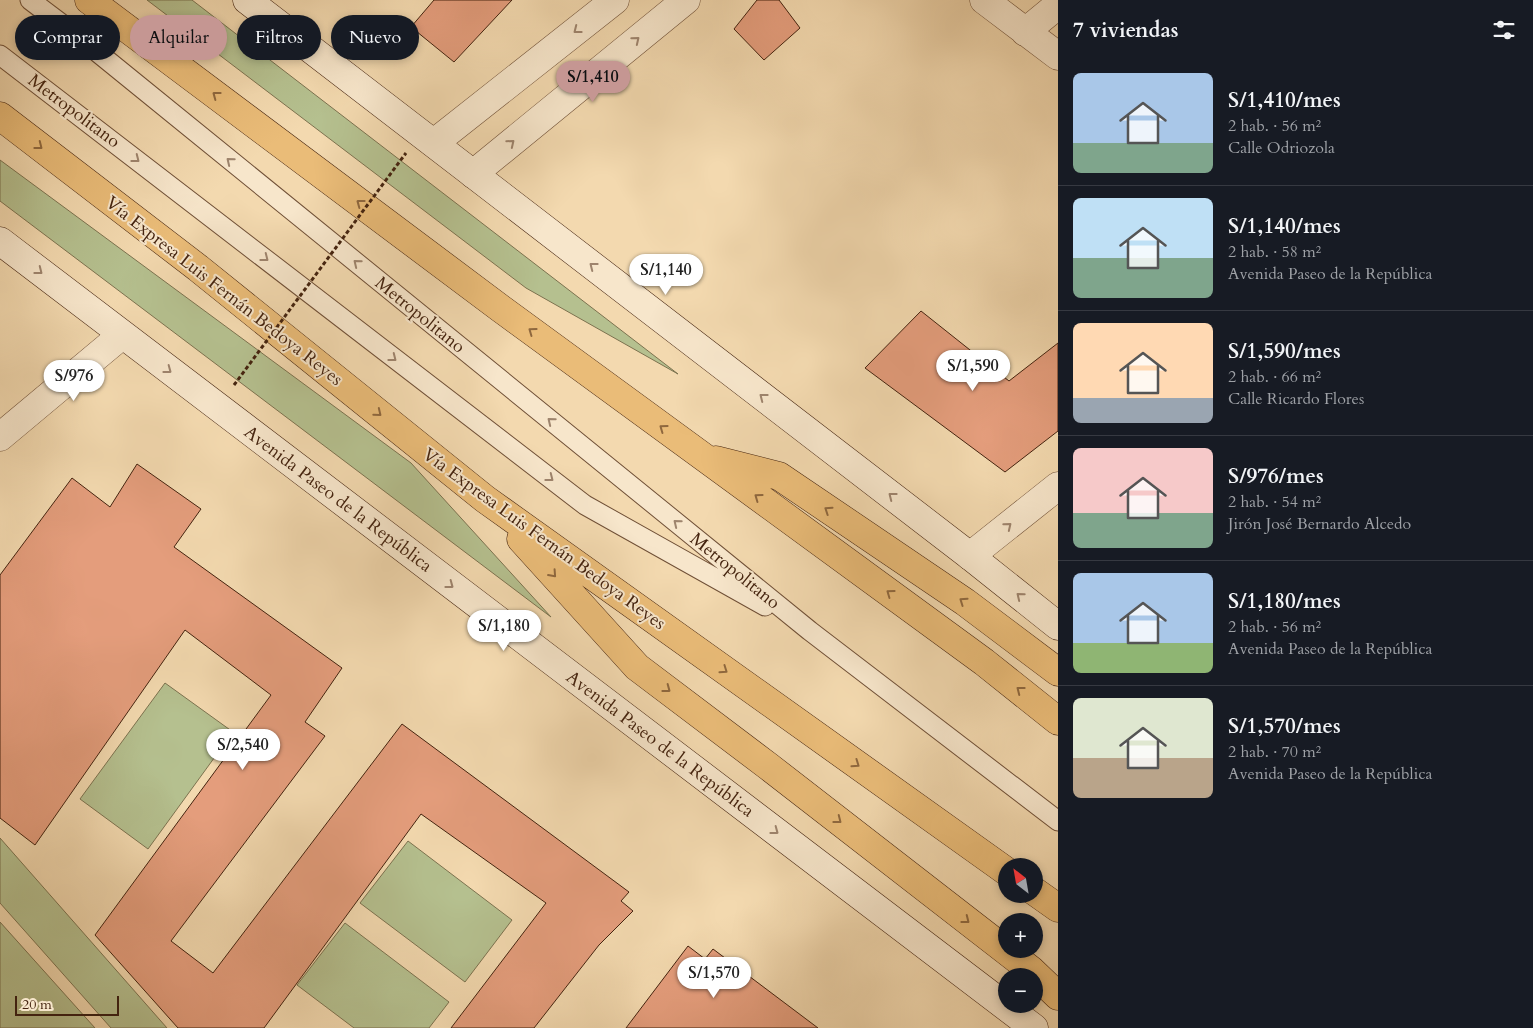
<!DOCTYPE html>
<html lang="es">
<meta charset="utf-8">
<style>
:root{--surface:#171b24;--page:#242831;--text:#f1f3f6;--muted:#9ea1a6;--line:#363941;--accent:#c59692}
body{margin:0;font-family:Cardo,serif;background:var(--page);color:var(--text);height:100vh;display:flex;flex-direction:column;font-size:19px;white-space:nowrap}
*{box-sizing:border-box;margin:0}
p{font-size:16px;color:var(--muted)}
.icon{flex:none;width:28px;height:28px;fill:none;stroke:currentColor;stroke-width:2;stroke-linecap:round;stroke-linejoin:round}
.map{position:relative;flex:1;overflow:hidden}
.side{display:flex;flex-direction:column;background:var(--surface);width:475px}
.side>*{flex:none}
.top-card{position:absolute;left:15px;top:15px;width:475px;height:45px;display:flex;gap:10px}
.needle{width:32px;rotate:329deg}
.controls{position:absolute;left:998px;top:858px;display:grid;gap:10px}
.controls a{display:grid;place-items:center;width:45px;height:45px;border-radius:50%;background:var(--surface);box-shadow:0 2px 8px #0003;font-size:25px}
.scale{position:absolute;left:15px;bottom:12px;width:104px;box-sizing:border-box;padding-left:5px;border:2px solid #44230f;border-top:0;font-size:14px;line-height:18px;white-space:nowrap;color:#44230f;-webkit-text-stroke:4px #f7e6cb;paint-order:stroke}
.price{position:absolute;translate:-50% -42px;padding:0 11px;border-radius:18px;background:#fff;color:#222;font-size:16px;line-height:32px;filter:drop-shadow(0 1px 2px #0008)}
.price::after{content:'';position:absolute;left:50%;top:30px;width:15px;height:11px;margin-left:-8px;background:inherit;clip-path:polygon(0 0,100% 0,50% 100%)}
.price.selected{background:var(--accent);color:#111}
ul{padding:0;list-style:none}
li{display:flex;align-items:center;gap:15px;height:125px;padding:0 15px}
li+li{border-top:1px solid var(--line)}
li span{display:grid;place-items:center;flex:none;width:140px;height:100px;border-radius:8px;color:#555}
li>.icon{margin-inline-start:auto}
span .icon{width:60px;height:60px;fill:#fffc;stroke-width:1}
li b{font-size:21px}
h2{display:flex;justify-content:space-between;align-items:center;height:60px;padding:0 15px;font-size:21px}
.pill{padding:0 18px;border-radius:22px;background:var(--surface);box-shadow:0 2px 8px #0003;font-size:18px;line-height:45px}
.pill.selected{background:var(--accent);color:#111}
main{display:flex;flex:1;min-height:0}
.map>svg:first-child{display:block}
.green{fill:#b5c08f;stroke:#7c724f}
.building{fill:#e49d7c;stroke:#44230f}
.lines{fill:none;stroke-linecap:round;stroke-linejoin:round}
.service-casing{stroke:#705037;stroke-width:21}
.minor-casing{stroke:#705037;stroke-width:29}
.secondary-casing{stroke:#44230f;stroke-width:29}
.motorway-casing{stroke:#44230f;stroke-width:29}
.service{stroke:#f7e6cb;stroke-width:19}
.minor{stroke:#f7e6cb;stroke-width:28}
.secondary{stroke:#f7e6cb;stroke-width:28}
.motorway{stroke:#eabc78;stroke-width:28}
.path-bridge{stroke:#44230f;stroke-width:3;stroke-dasharray:4 2.5;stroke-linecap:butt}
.oneway{stroke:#9e846d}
.oneway2{stroke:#8f683e}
.labels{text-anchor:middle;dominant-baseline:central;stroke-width:4;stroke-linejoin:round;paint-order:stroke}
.street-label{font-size:18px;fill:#44230f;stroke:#f7e6cb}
</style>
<main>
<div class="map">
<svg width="1058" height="1028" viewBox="0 0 1058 1028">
<rect width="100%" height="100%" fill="#f3d9af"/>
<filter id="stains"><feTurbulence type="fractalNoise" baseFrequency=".004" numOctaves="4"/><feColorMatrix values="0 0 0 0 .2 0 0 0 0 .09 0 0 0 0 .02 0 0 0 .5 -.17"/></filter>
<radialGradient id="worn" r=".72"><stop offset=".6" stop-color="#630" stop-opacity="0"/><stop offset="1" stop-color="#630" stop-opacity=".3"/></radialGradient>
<!-- green -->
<path class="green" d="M147,0H192L678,374L526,288Z
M0,160L411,463L551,617L0,201Z
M165,683L233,732L148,849L80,799Z
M0,838L167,1028H111L0,903Z
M408,841L512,920L465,982L360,903Z
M0,922L95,1028H0Z
M345,923L449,1002L429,1028H354L297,985Z"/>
<!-- building -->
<path class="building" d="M434,0H512L454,62L411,27Z
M757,0H779L800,28L764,60L734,29Z
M921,311L1009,381L1058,343V431L1005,472L865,368Z
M137,464L201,509L174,547L342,668L305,722L325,736L171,941L213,973L402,724L629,892L621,901L633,911L599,945L534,1028H451L546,903L421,814L264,1028H178L95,935L271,695L185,630L35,845L0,818V575L72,478L110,507Z
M688,946L705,959L713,949L818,1028H626Z"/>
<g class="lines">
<!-- service casing -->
<g class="service-casing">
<path id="service" d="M30,0L75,34L810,631L1058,821
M0,55L585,505L765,606"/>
</g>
<!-- minor casing -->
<g class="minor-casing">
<path id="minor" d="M984,0L1058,56
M1025,32L1058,5
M434,143L615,0
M473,174L686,0
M0,437L122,335
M970,556L1058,486"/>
</g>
<!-- secondary casing -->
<g class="secondary-casing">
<path id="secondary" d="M247,0L970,556L1058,626
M0,241L1034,1028"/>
</g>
<!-- motorway casing -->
<g class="motorway-casing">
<path id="motorway" d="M89,0L500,308L984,662L1058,721
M0,116L198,268L485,499L1006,871
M716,460L779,476L965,602L1058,672
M521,539L637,667L768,766L1031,970L1058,996
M1034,891L1058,908"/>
</g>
<!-- service -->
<use href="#service" class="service"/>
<!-- minor -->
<use href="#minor" class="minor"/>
<!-- secondary -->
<use href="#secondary" class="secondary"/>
<!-- motorway -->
<use href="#motorway" class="motorway"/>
<!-- path-bridge -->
<path class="path-bridge" d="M234,385L406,153"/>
</g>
<!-- one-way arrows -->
<defs><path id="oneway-chevron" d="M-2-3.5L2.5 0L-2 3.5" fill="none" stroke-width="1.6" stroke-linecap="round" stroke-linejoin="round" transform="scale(1.25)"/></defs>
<g class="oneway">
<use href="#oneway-chevron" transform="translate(577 30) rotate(142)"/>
<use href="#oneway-chevron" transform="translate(636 40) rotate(-39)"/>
<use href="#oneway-chevron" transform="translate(511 143) rotate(-39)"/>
<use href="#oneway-chevron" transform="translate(136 159) rotate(38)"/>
<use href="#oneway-chevron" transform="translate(230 161) rotate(-141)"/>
<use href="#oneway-chevron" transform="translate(265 258) rotate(38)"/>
<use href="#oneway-chevron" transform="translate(357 263) rotate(-141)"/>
<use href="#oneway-chevron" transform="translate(593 266) rotate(-142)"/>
<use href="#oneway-chevron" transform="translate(39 271) rotate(38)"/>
<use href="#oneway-chevron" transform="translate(393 358) rotate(38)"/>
<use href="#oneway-chevron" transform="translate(168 370) rotate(37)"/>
<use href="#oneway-chevron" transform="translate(763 397) rotate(-142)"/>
<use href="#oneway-chevron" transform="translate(551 421) rotate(-141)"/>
<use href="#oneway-chevron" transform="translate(550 478) rotate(38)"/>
<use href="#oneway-chevron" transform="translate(892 496) rotate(-142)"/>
<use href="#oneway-chevron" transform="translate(677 523) rotate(-141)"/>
<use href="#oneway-chevron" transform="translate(1008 526) rotate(-39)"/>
<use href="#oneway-chevron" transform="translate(450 585) rotate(37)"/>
<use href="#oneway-chevron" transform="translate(1020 596) rotate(-141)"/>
<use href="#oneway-chevron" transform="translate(775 831) rotate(37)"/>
</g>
<g class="oneway2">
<use href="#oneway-chevron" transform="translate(216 95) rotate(-143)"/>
<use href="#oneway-chevron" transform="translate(39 146) rotate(38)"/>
<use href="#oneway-chevron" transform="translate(360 203) rotate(-143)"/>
<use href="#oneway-chevron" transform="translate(532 331) rotate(-144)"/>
<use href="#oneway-chevron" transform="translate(378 413) rotate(39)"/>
<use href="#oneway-chevron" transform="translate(663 428) rotate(-144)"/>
<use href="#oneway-chevron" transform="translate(758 497) rotate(-144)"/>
<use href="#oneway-chevron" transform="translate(828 510) rotate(-146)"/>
<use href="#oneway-chevron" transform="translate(553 574) rotate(48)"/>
<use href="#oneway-chevron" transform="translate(890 593) rotate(-144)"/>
<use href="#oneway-chevron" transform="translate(963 601) rotate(-145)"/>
<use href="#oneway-chevron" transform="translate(724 670) rotate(35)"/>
<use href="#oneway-chevron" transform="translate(667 689) rotate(37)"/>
<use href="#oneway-chevron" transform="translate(1020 690) rotate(-142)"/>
<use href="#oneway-chevron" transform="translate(856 764) rotate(35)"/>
<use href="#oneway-chevron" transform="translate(838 820) rotate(38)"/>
<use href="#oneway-chevron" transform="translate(966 920) rotate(38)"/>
</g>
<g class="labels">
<!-- street labels -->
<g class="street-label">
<text transform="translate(74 111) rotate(37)">Metropolitano</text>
<text transform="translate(224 291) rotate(38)">Vía Expresa Luis Fernán Bedoya Reyes</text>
<text transform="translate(420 315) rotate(39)">Metropolitano</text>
<text transform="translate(338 499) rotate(37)">Avenida Paseo de la República</text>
<text transform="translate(544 539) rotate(36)">Vía Expresa Luis Fernán Bedoya Reyes</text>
<text transform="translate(735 571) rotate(39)">Metropolitano</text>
<text transform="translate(660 744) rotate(37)">Avenida Paseo de la República</text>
</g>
</g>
<rect width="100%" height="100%" filter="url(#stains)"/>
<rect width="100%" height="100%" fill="url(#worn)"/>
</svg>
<div class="controls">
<a><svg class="needle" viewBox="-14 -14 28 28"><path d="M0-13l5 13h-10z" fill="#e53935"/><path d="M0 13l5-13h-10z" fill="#9ea1a6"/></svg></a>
<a>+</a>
<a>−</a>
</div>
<div class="scale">20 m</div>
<b class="price selected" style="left:593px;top:103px">S/1,410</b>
<b class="price" style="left:666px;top:296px">S/1,140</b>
<b class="price" style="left:973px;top:392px">S/1,590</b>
<b class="price" style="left:74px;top:402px">S/976</b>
<b class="price" style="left:504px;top:652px">S/1,180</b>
<b class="price" style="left:243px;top:771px">S/2,540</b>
<b class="price" style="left:714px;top:999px">S/1,570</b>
<div class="top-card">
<a class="pill">Comprar</a>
<a class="pill selected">Alquilar</a>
<a class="pill">Filtros</a>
<a class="pill">Nuevo</a>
</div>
</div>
<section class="side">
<h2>7 viviendas<svg class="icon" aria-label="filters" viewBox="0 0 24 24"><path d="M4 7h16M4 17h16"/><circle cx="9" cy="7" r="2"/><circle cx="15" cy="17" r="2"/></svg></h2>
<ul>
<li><span style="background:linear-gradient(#a9c7e8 70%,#7fa58c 0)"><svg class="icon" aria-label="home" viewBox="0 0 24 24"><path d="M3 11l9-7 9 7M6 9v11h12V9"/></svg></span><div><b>S/1,410/mes</b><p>2 hab. · 56 m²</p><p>Calle Odriozola</p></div></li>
<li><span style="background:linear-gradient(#bfe0f5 60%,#7fa58c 0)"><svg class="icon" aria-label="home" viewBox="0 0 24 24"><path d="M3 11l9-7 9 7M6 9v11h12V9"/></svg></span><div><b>S/1,140/mes</b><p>2 hab. · 58 m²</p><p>Avenida Paseo de la República</p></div></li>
<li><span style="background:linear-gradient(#ffd9b3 75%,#9aa5b1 0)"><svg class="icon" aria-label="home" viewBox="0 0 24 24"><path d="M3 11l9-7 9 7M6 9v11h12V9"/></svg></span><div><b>S/1,590/mes</b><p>2 hab. · 66 m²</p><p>Calle Ricardo Flores</p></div></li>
<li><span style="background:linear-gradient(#f6c9c9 65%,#7fa58c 0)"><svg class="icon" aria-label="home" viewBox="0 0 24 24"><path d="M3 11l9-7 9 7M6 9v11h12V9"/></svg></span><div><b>S/976/mes</b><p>2 hab. · 54 m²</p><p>Jirón José Bernardo Alcedo</p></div></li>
<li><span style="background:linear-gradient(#a9c7e8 70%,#8fb573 0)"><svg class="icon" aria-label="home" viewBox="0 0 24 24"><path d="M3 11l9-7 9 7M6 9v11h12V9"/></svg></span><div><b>S/1,180/mes</b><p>2 hab. · 56 m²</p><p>Avenida Paseo de la República</p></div></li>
<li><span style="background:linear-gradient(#dfe7d0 60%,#b9a48a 0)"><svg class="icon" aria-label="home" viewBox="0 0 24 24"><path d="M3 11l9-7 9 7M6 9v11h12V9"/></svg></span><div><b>S/1,570/mes</b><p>2 hab. · 70 m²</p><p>Avenida Paseo de la República</p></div></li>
</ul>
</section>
</main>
